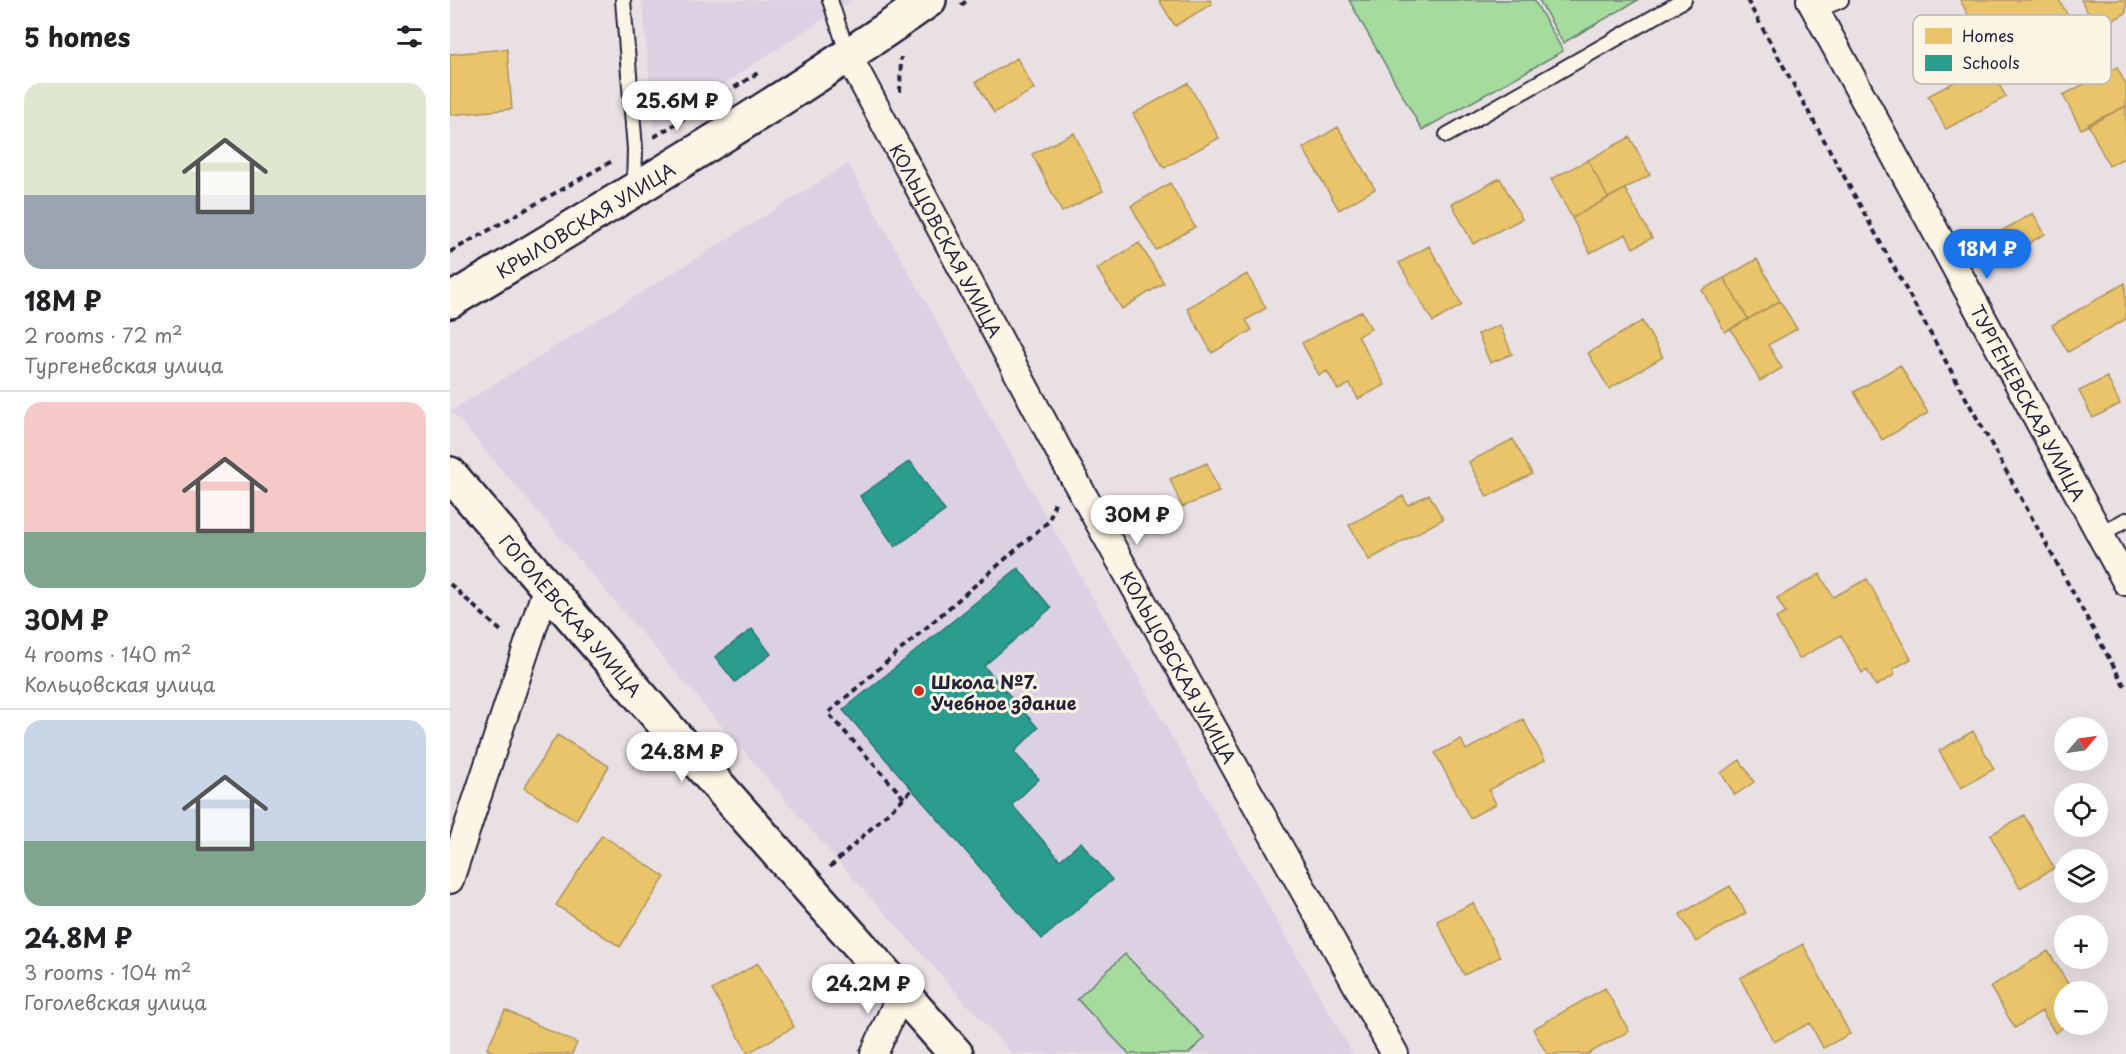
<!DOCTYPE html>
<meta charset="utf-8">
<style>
:root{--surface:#fff;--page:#f6f6f6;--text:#202124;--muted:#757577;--line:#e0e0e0;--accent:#1a73e8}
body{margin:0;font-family:"Playpen Sans",sans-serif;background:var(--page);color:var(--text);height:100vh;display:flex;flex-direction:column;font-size:22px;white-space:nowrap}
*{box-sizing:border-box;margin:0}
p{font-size:20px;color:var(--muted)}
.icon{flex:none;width:33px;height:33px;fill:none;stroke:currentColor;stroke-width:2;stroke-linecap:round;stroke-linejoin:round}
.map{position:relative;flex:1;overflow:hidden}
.sheet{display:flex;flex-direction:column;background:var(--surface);width:450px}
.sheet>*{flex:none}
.needle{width:39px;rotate:61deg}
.tools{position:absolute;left:1604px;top:717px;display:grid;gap:12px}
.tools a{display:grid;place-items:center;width:54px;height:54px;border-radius:50%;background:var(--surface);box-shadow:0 6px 24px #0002;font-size:30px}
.price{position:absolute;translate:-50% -51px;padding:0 14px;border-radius:21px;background:#fff;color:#222;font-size:20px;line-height:39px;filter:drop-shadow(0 2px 3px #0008)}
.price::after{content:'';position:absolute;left:50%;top:36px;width:18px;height:14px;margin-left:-9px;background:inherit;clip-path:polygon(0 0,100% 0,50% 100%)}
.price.active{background:var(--accent);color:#fff}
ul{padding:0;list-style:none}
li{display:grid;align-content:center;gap:12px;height:318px;padding:0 24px}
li+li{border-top:2px solid var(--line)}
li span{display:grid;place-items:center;height:186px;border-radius:18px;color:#555}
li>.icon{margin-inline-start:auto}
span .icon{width:108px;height:108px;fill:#fffc;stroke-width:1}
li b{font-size:26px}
h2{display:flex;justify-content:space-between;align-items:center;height:72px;padding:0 24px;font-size:26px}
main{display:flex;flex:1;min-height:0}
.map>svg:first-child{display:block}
.built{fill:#dcd1e3}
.green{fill:#a6db9e;stroke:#647e6c;stroke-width:1.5}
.homes{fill:#e9c46a;stroke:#ad935c;stroke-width:1.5}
.schools{fill:#2a9d8f;stroke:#287876;stroke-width:1.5}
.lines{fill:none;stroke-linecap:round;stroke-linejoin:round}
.lane-casing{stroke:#22223b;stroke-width:18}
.street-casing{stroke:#22223b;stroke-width:30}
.secondary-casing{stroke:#22223b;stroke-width:38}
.path{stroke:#22223b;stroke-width:4;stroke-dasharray:6 4.5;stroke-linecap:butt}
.lane{stroke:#fcf5e5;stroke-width:14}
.street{stroke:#fcf5e5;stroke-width:26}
.secondary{stroke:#fcf5e5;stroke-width:33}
.poi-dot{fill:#c8321e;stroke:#fcf5e5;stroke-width:2}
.labels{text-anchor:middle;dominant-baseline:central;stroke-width:6;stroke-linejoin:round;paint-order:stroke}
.street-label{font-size:18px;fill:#22223b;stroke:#fcf5e5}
.poi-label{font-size:18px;font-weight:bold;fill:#22223b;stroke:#fcf5e5;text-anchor:start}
.key{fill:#fcf5e5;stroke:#bbb6b2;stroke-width:1.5}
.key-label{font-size:16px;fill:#22223b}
</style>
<main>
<section class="sheet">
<h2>5 homes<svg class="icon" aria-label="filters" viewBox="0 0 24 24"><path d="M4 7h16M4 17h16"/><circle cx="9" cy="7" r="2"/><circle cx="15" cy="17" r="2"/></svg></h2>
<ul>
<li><span style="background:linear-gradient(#dfe7d0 60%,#9aa5b1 0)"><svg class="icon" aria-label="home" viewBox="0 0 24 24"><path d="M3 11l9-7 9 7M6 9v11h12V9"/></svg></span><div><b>18M ₽</b><p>2 rooms · 72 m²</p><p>Тургеневская улица</p></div></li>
<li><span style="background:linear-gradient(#f6c9c9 70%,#7fa58c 0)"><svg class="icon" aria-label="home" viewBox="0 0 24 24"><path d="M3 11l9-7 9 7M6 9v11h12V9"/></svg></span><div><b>30M ₽</b><p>4 rooms · 140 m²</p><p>Кольцовская улица</p></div></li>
<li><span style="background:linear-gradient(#c9d6e8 65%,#7fa58c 0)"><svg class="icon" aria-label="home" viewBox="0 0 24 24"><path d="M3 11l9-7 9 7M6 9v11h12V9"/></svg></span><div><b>24.8M ₽</b><p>3 rooms · 104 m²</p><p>Гоголевская улица</p></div></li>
</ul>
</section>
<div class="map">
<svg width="1676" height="1054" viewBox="0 0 1676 1054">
<rect width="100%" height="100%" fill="#e9e0e4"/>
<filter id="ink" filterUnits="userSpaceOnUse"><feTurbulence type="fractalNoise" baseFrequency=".0167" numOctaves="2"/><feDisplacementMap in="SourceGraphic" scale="12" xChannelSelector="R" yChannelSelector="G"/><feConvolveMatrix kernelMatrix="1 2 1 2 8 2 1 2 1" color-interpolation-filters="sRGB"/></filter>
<g filter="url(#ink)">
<!-- built -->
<path class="built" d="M192,0H403L204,129Z
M398,164L599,521L903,1054H562L387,860L1,411Z"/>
<!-- green -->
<path class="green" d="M899,0H1084L1113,51L972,130Z
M1089,0H1188L1113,43Z
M675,954L755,1038L738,1054H679L627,999Z"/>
<!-- homes -->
<path class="homes" d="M709,0H760L762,4L725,26Z
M1510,0H1609L1622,23L1545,65Z
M1631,0H1676V13L1647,29Z
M57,49L62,109L0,115V54Z
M567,58L584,89L544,113L526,82Z
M1538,64L1556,97L1496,129L1478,96Z
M1667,67L1676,85V106L1631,129L1613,95Z
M738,83L769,138L714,168L683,114Z
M1676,106V157L1659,166L1638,124Z
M888,127L925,189L889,210L853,148Z
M624,133L653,191L612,212L582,154Z
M1180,137L1200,175L1158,198L1138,160Z
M1138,160L1158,198L1122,218L1101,179Z
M1050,178L1072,219L1023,244L1002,204Z
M720,183L745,227L706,250L681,206Z
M1175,189L1202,238L1183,248L1176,234L1140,253L1122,218Z
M1583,213L1595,234L1558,255L1546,234Z
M689,243L714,283L672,309L647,269Z
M979,246L1012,305L983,322L949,263Z
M1307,259L1330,301L1298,319L1274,278Z
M797,274L816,308L796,320L802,330L762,353L737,308Z
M1274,278L1298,319L1275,332L1252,290Z
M1675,283L1676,319L1618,352L1602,325Z
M1330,301L1347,329L1318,345L1332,368L1310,381L1281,329Z
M912,311L921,329L908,336L935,385L908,399L900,384L888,390L877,371L869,375L852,343Z
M1192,321L1213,357L1159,389L1138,353Z
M1050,325L1062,354L1040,363L1028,334Z
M1450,365L1478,413L1432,440L1404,392Z
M1657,377L1670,404L1643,418L1629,391Z
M1063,439L1082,474L1037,497L1019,462Z
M757,463L769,492L732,507L720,479Z
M979,494L993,519L919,560L899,525L953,496L958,505Z
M1370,574L1383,597L1417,579L1461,659L1443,669L1445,675L1426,686L1417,670L1412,673L1391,635L1349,659L1326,618L1336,613L1327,598Z
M1073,719L1095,760L1039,790L1046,804L1020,818L985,753L1011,739L1016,750Z
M1523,731L1544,769L1511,788L1489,751Z
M107,735L159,766L126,820L74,788Z
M1290,760L1304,782L1285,795L1271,773Z
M1574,815L1604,868L1570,888L1540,835Z
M152,835L215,877L170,947L106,905Z
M1280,886L1296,913L1246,942L1230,914Z
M1023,903L1050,957L1014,975L987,921Z
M1353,944L1400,1034L1373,1048L1360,1023L1324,1042L1290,978Z
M1598,951L1623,992H1614V1024H1618L1605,1033L1592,1011L1565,1028L1540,987Z
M308,963L344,1027L298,1053L262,990Z
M1155,988L1179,1031L1138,1054H1097L1083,1029Z
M55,1010L127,1043L122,1054H47L37,1049Z"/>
<!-- schools -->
<path class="schools" d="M460,461L495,511L445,547L410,496Z
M568,568L601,608L534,666L588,728L564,752L589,779L562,805L610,860L631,842L662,880L592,939L393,710Z
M302,629L321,654L285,682L265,657Z"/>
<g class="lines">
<!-- lane casing -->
<g class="lane-casing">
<path id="lane" d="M173,0L185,149L184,189
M380,0L398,55
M1366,11L1391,0
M997,135L1234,0
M1650,534L1676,520"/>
</g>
<!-- street casing -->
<g class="street-casing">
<g id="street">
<path id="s1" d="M1360,0L1676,582"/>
<path id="s2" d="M398,55L616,464L945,1054"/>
<path d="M0,880L97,586"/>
<path d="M424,1054L451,993"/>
</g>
</g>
<!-- secondary casing -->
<g class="secondary-casing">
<g id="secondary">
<path id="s3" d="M0,301C161,204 325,108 479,0"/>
<path id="s4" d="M0,474L235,748L506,1054"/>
</g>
</g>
<!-- path -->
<path class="path" d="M1297,0L1676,689
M511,5L518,0
M450,92L451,57
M204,137L308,73
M0,252L164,160
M0,584L52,632
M454,798L378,713L599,521L605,502
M380,867L462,790"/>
<!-- lane -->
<use href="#lane" class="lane"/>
<!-- street -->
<use href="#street" class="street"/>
<!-- secondary -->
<use href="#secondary" class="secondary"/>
</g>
</g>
<!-- markers -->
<circle class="poi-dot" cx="469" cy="691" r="6"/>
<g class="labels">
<!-- street labels -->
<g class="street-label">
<text stroke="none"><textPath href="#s3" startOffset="158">КРЫЛОВСКАЯ УЛИЦА</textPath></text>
<text stroke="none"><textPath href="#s2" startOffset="210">КОЛЬЦОВСКАЯ УЛИЦА</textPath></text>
<text stroke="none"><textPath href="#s1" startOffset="458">ТУРГЕНЕВСКАЯ УЛИЦА</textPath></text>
<text stroke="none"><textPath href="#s4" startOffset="186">ГОГОЛЕВСКАЯ УЛИЦА</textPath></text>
<text stroke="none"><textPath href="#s2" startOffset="696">КОЛЬЦОВСКАЯ УЛИЦА</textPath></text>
</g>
<!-- poi labels -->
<g class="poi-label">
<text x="481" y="681">Школа №7.<tspan x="481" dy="21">Учебное здание</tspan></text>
</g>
</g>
<!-- legend -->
<rect x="1463" y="15" width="198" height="69" rx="9" class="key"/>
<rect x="1475" y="28" width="27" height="16" fill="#e9c46a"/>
<rect x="1475" y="55" width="27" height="16" fill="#2a9d8f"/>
<g class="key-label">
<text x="1512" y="42">Homes</text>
<text x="1512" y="69">Schools</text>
</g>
</svg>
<div class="tools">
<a><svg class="needle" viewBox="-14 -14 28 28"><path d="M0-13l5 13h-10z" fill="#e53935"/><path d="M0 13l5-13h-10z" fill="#757577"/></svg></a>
<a><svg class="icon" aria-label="locate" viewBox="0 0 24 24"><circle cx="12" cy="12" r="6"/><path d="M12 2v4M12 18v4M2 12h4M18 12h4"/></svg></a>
<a><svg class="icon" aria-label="layers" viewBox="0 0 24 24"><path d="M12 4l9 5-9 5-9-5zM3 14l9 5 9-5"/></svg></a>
<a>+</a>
<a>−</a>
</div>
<b class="price" style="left:227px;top:132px">25.6M ₽</b>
<b class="price active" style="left:1537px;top:280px">18M ₽</b>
<b class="price" style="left:687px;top:546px">30M ₽</b>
<b class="price" style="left:232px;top:783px">24.8M ₽</b>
<b class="price" style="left:418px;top:1015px">24.2M ₽</b>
</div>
</main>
